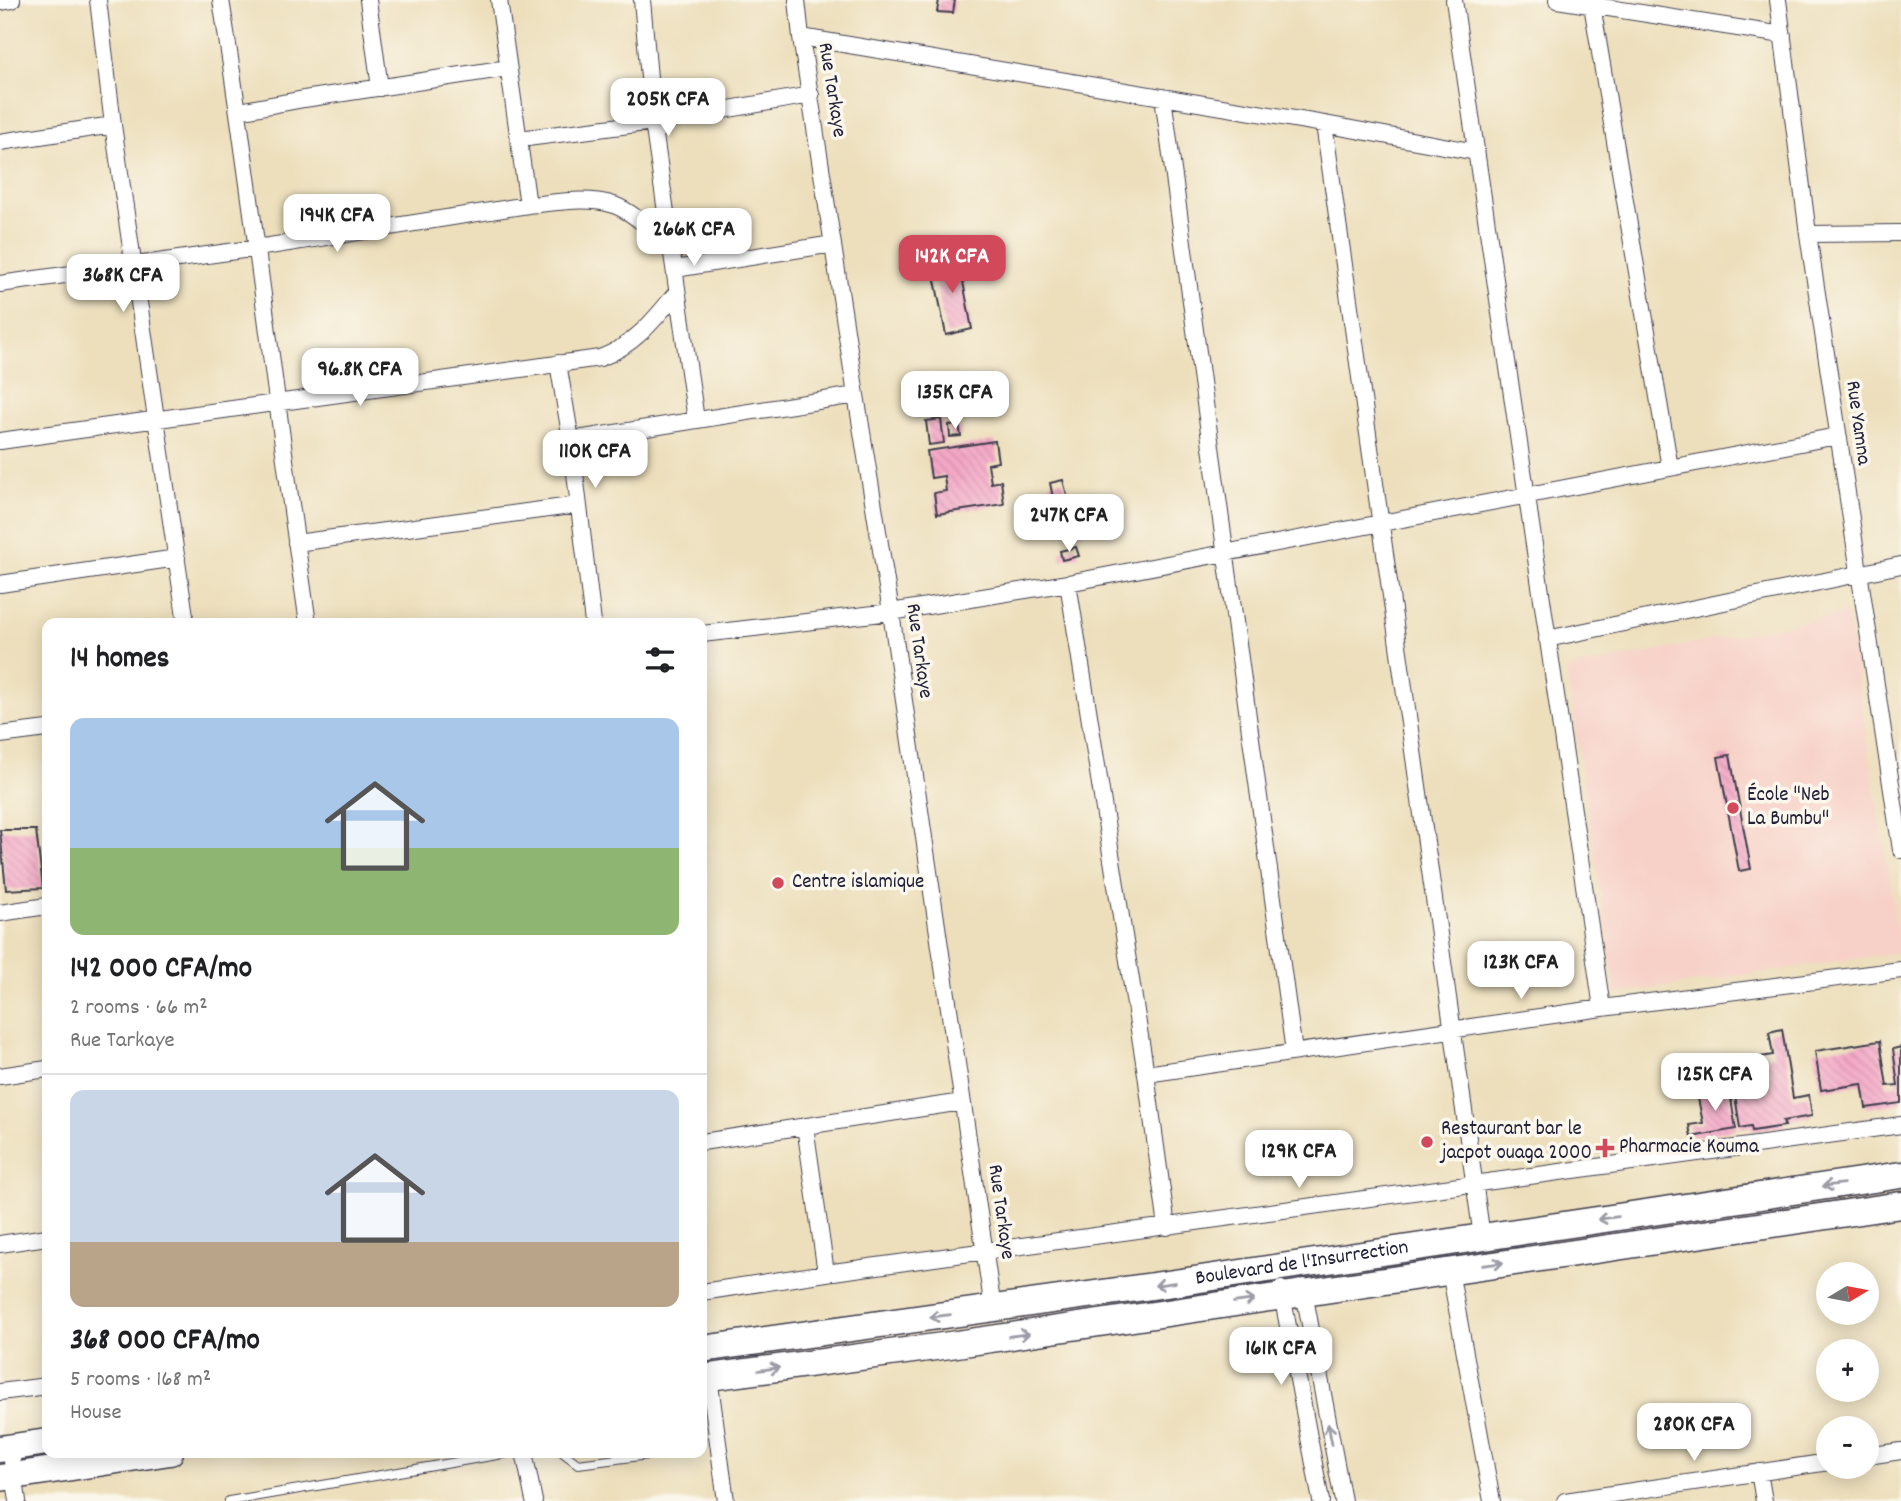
<!DOCTYPE html>
<meta charset="utf-8">
<style>
:root{--surface:#fff;--page:#f6f6f6;--text:#202124;--muted:#757577;--line:#e0e0e0;--accent:#d1495b}
body{margin:0;font-family:Dekko,sans-serif;background:var(--page);color:var(--text);height:100vh;display:flex;flex-direction:column;font-size:26px;white-space:nowrap}
*{box-sizing:border-box;margin:0}
p{font-size:23px;color:var(--muted)}
.icon{flex:none;width:38px;height:38px;fill:none;stroke:currentColor;stroke-width:2;stroke-linecap:round;stroke-linejoin:round}
.map{position:relative;flex:1;overflow:hidden}
.panel{position:absolute;left:42px;top:618px;width:665px;height:840px;display:flex;flex-direction:column;background:var(--surface);border-radius:14px;box-shadow:0 4px 18px #0003}
.panel>*{flex:none}
.needle{width:46px;rotate:80deg}
.fabs{position:absolute;left:1816px;top:1262px;display:grid;gap:14px}
.fabs a{display:grid;place-items:center;width:63px;height:63px;border-radius:50%;background:var(--surface);box-shadow:0 4px 18px #0003;font-size:35px}
.price{position:absolute;translate:-50% -60px;padding:0 16px;border-radius:14px;background:#fff;color:#222;font-size:23px;line-height:46px;filter:drop-shadow(0 2px 4px #0008)}
.price::after{content:'';position:absolute;left:50%;top:42px;width:21px;height:16px;margin-left:-10px;background:inherit;clip-path:polygon(0 0,100% 0,50% 100%)}
.price.current{background:var(--accent);color:#fff}
ul{padding:0;list-style:none}
li{display:grid;align-content:center;gap:14px;height:371px;padding:0 28px}
li+li{border-top:2px solid var(--line)}
li span{display:grid;place-items:center;height:217px;border-radius:14px;color:#555}
li>.icon{margin-inline-start:auto}
span .icon{width:126px;height:126px;fill:#fffc;stroke-width:1}
li b{font-size:30px}
h2{display:flex;justify-content:space-between;align-items:center;height:84px;padding:0 28px;font-size:30px}
.map>svg:first-child{display:block}
.built{fill:#f7d1c8}
.building{fill:url(#building-back-hatch)}
.lines{fill:none;stroke-linecap:round;stroke-linejoin:round}
.lane-casing{stroke:#403e4e;stroke-width:10}
.street-casing{stroke:#403e4e;stroke-width:18}
.primary-casing{stroke:#403e4e;stroke-width:29}
.lane{stroke:#fff;stroke-width:8}
.street{stroke:#fff;stroke-width:16}
.primary{stroke:#fff;stroke-width:26}
.oneway{stroke:#9c9ca7}
.poi-dot{fill:#d1495b;stroke:#fbf7ec;stroke-width:2.5}
.labels{text-anchor:middle;dominant-baseline:central;stroke-width:7;stroke-linejoin:round;paint-order:stroke}
.street-label{font-size:21px;fill:#22223b;stroke:#fbf7ec}
.poi-label{font-size:21px;fill:#22223b;stroke:#fbf7ec;text-anchor:start}
</style>
<div class="map">
<svg width="1901" height="1501" viewBox="0 0 1901 1501">
<defs>
<pattern id="building-back-hatch" width="6" height="6" patternUnits="userSpaceOnUse" patternTransform="scale(1.75)"><rect width="6" height="6" fill="#f4a7c6"/><path d="M-1 5l2 2M0 0l6 6M5-1l2 2" fill="none" stroke="#d18fab"/></pattern>
</defs>
<rect width="100%" height="100%" fill="#fbf7ec"/>
<filter id="ink" filterUnits="userSpaceOnUse"><feTurbulence type="fractalNoise" baseFrequency=".0143" numOctaves="2"/><feDisplacementMap in="SourceGraphic" scale="14" xChannelSelector="R" yChannelSelector="G"/><feConvolveMatrix kernelMatrix="1 2 1 2 8 2 1 2 1" color-interpolation-filters="sRGB"/></filter>
<filter id="wash" filterUnits="userSpaceOnUse"><feTurbulence type="fractalNoise" baseFrequency=".00686" numOctaves="4" result="noise"/><feDisplacementMap in="SourceGraphic" scale="28" xChannelSelector="R" yChannelSelector="G"/><feGaussianBlur stdDeviation="1.57" result="paint"/><feColorMatrix in="noise" values="0 0 0 0 0 0 0 0 0 0 0 0 0 0 0 0 0 1.4 0 .05"/><feComposite in="paint" operator="in"/></filter>
<g filter="url(#wash)">
<rect width="100%" height="100%" fill="#eddfbc"/>
<!-- built -->
<path class="built" d="M1847,613L1901,952L1616,994L1566,669Z"/>
<g id="blocks">
<!-- building -->
<path class="building" d="M939,0H955L953,13L937,12Z
M958,255L972,329L946,335L931,260Z
M941,419L944,443L929,445L926,421Z
M959,424L961,436L950,437L949,425Z
M995,441L998,462L988,464L991,483L1001,481L1004,504L937,514L934,493L946,491L944,476L931,478L927,451Z
M1063,480L1068,499L1054,503L1050,483Z
M1076,547L1079,556L1062,560L1060,551Z
M1730,755L1751,869L1739,871L1718,757Z
M0,830H36L43,888L6,890Z
M1782,1029L1793,1098L1809,1095L1812,1116L1783,1121L1785,1126L1752,1131L1751,1126L1740,1128L1730,1062L1773,1055L1769,1032Z
M1880,1041L1887,1086L1898,1085L1893,1049L1901,1047V1103L1866,1108L1862,1084L1821,1090L1815,1051Z
M1726,1060L1728,1071L1702,1076L1704,1087L1696,1089L1691,1067Z
M1729,1087L1736,1129L1691,1137L1689,1125L1703,1123L1697,1093Z"/>
</g>
</g>
<g filter="url(#ink)">
<use href="#blocks" fill-opacity="0" stroke="#403e4e" stroke-width="2"/>
<g class="lines">
<!-- lane casing -->
<g class="lane-casing">
<path id="lane" d="M562,1452L578,1464L648,1455L650,1452
M229,1501L515,1452"/>
</g>
<!-- street casing -->
<g class="street-casing">
<path id="street" d="M98,0L113,125L186,623
M221,0C254,207 277,416 308,623
M368,0L380,88
M499,0L528,205
M642,0L653,122L696,420
M797,0L801,37L856,395L891,612L993,1309
M1454,0L1602,1008
M1557,0L1783,35
M1778,0L1808,234L1901,850
M0,2L12,0
M1592,5L1670,468
M801,37L1324,124L1476,152
M1163,97L1294,1052
M239,111L304,99L508,68
M1324,124L1482,1237
M519,139L653,122L811,95
M0,142L113,125
M1808,234L1901,233
M675,269L833,244
M0,284L257,248L528,205C555,203 587,196 614,205C635,213 654,233 671,247
M558,363L571,440L593,623
M571,440L856,395
M0,441L600,358C634,346 655,319 677,292
M296,543L578,505
M1068,583L1146,1074L1167,1227
M0,584L177,558
M702,634L891,612L1068,583L1837,436
M1547,639L1901,565
M0,735L47,729
M0,913L47,906
M1146,1074L1602,1008L1901,970
M0,1076L47,1069
M805,1126L826,1273
M702,1142L962,1102
M0,1244L47,1237
M1450,1271L1492,1501
M1303,1287L1343,1501
M1281,1289L1321,1501
M702,1292L826,1273L1901,1125
M709,1377L726,1501
M0,1392L47,1386
M10,1447L18,1501
M524,1452L534,1501
M1867,1456L1901,1451
M1759,1472L1764,1501
M1565,1501L1829,1462"/>
</g>
<!-- primary casing -->
<g class="primary-casing">
<g id="primary">
<path id="s1" d="M702,1349L1167,1284L1901,1175"/>
<path d="M702,1378L943,1346L1901,1205"/>
<path d="M0,1449L47,1442"/>
<path d="M0,1478L170,1452"/>
</g>
</g>
<!-- lane -->
<use href="#lane" class="lane"/>
<!-- street -->
<use href="#street" class="street"/>
<!-- primary -->
<use href="#primary" class="primary"/>
</g>
<!-- one-way arrows -->
<defs><path id="oneway-shaft" d="M-6 0H5M1.5-3L5.5 0L1.5 3" fill="none" stroke-width="1.6" stroke-linecap="round" stroke-linejoin="round" transform="scale(1.75)"/></defs>
<g class="oneway">
<use href="#oneway-shaft" transform="translate(1833 1185) rotate(172)"/>
<use href="#oneway-shaft" transform="translate(1608 1218) rotate(172)"/>
<use href="#oneway-shaft" transform="translate(1493 1264) rotate(-8)"/>
<use href="#oneway-shaft" transform="translate(1165 1284) rotate(171)"/>
<use href="#oneway-shaft" transform="translate(1244 1301) rotate(-8)"/>
<use href="#oneway-shaft" transform="translate(940 1316) rotate(172)"/>
<use href="#oneway-shaft" transform="translate(1019 1335) rotate(-8)"/>
<use href="#oneway-shaft" transform="translate(769 1369) rotate(-7)"/>
<use href="#oneway-shaft" transform="translate(1330 1434) rotate(-101)"/>
</g>
</g>
<!-- markers -->
<g class="poi-dot">
<circle cx="1733" cy="808" r="7"/>
<circle cx="778" cy="883" r="7"/>
<circle cx="1427" cy="1142" r="7"/>
<path d="M1601.5 1137.5h7v7h7v7h-7v7h-7v-7h-7v-7h7z"/>
</g>
<g class="labels">
<!-- street labels -->
<g class="street-label">
<text transform="translate(831 90) rotate(81)">Rue Tarkaye</text>
<text transform="translate(1857 423) rotate(82)">Rue Yamna</text>
<text transform="translate(918 651) rotate(82)">Rue Tarkaye</text>
<text transform="translate(1000 1212) rotate(82)">Rue Tarkaye</text>
<text stroke="none"><textPath href="#s1" startOffset="606">Boulevard de l'Insurrection</textPath></text>
</g>
<!-- poi labels -->
<g class="poi-label">
<text x="1747" y="796">École "Neb<tspan x="1747" dy="24">La Bumbu"</tspan></text>
<text x="792" y="883">Centre islamique</text>
<text x="1441" y="1130">Restaurant bar le<tspan x="1441" dy="24">jacpot ouaga 2000</tspan></text>
<text x="1619" y="1148">Pharmacie Kouma</text>
</g>
</g>
</svg>
<div class="fabs">
<a><svg class="needle" viewBox="-14 -14 28 28"><path d="M0-13l5 13h-10z" fill="#e53935"/><path d="M0 13l5-13h-10z" fill="#757577"/></svg></a>
<a>+</a>
<a>−</a>
</div>
<b class="price" style="left:668px;top:138px">205K CFA</b>
<b class="price" style="left:337px;top:254px">194K CFA</b>
<b class="price" style="left:694px;top:268px">266K CFA</b>
<b class="price current" style="left:952px;top:295px">142K CFA</b>
<b class="price" style="left:123px;top:314px">368K CFA</b>
<b class="price" style="left:360px;top:408px">96.8K CFA</b>
<b class="price" style="left:955px;top:431px">135K CFA</b>
<b class="price" style="left:595px;top:490px">110K CFA</b>
<b class="price" style="left:1069px;top:554px">247K CFA</b>
<b class="price" style="left:1521px;top:1001px">123K CFA</b>
<b class="price" style="left:1715px;top:1113px">125K CFA</b>
<b class="price" style="left:1299px;top:1190px">129K CFA</b>
<b class="price" style="left:1281px;top:1387px">161K CFA</b>
<b class="price" style="left:1694px;top:1463px">280K CFA</b>
<section class="panel">
<h2>14 homes<svg class="icon" aria-label="filters" viewBox="0 0 24 24"><path d="M4 7h16M4 17h16"/><circle cx="9" cy="7" r="2"/><circle cx="15" cy="17" r="2"/></svg></h2>
<ul>
<li><span style="background:linear-gradient(#a9c7e8 60%,#8fb573 0)"><svg class="icon" aria-label="home" viewBox="0 0 24 24"><path d="M3 11l9-7 9 7M6 9v11h12V9"/></svg></span><div><b>142 000 CFA/mo</b><p>2 rooms · 66 m²</p><p>Rue Tarkaye</p></div></li>
<li><span style="background:linear-gradient(#c9d6e8 70%,#b9a48a 0)"><svg class="icon" aria-label="home" viewBox="0 0 24 24"><path d="M3 11l9-7 9 7M6 9v11h12V9"/></svg></span><div><b>368 000 CFA/mo</b><p>5 rooms · 168 m²</p><p>House</p></div></li>
</ul>
</section>
</div>
